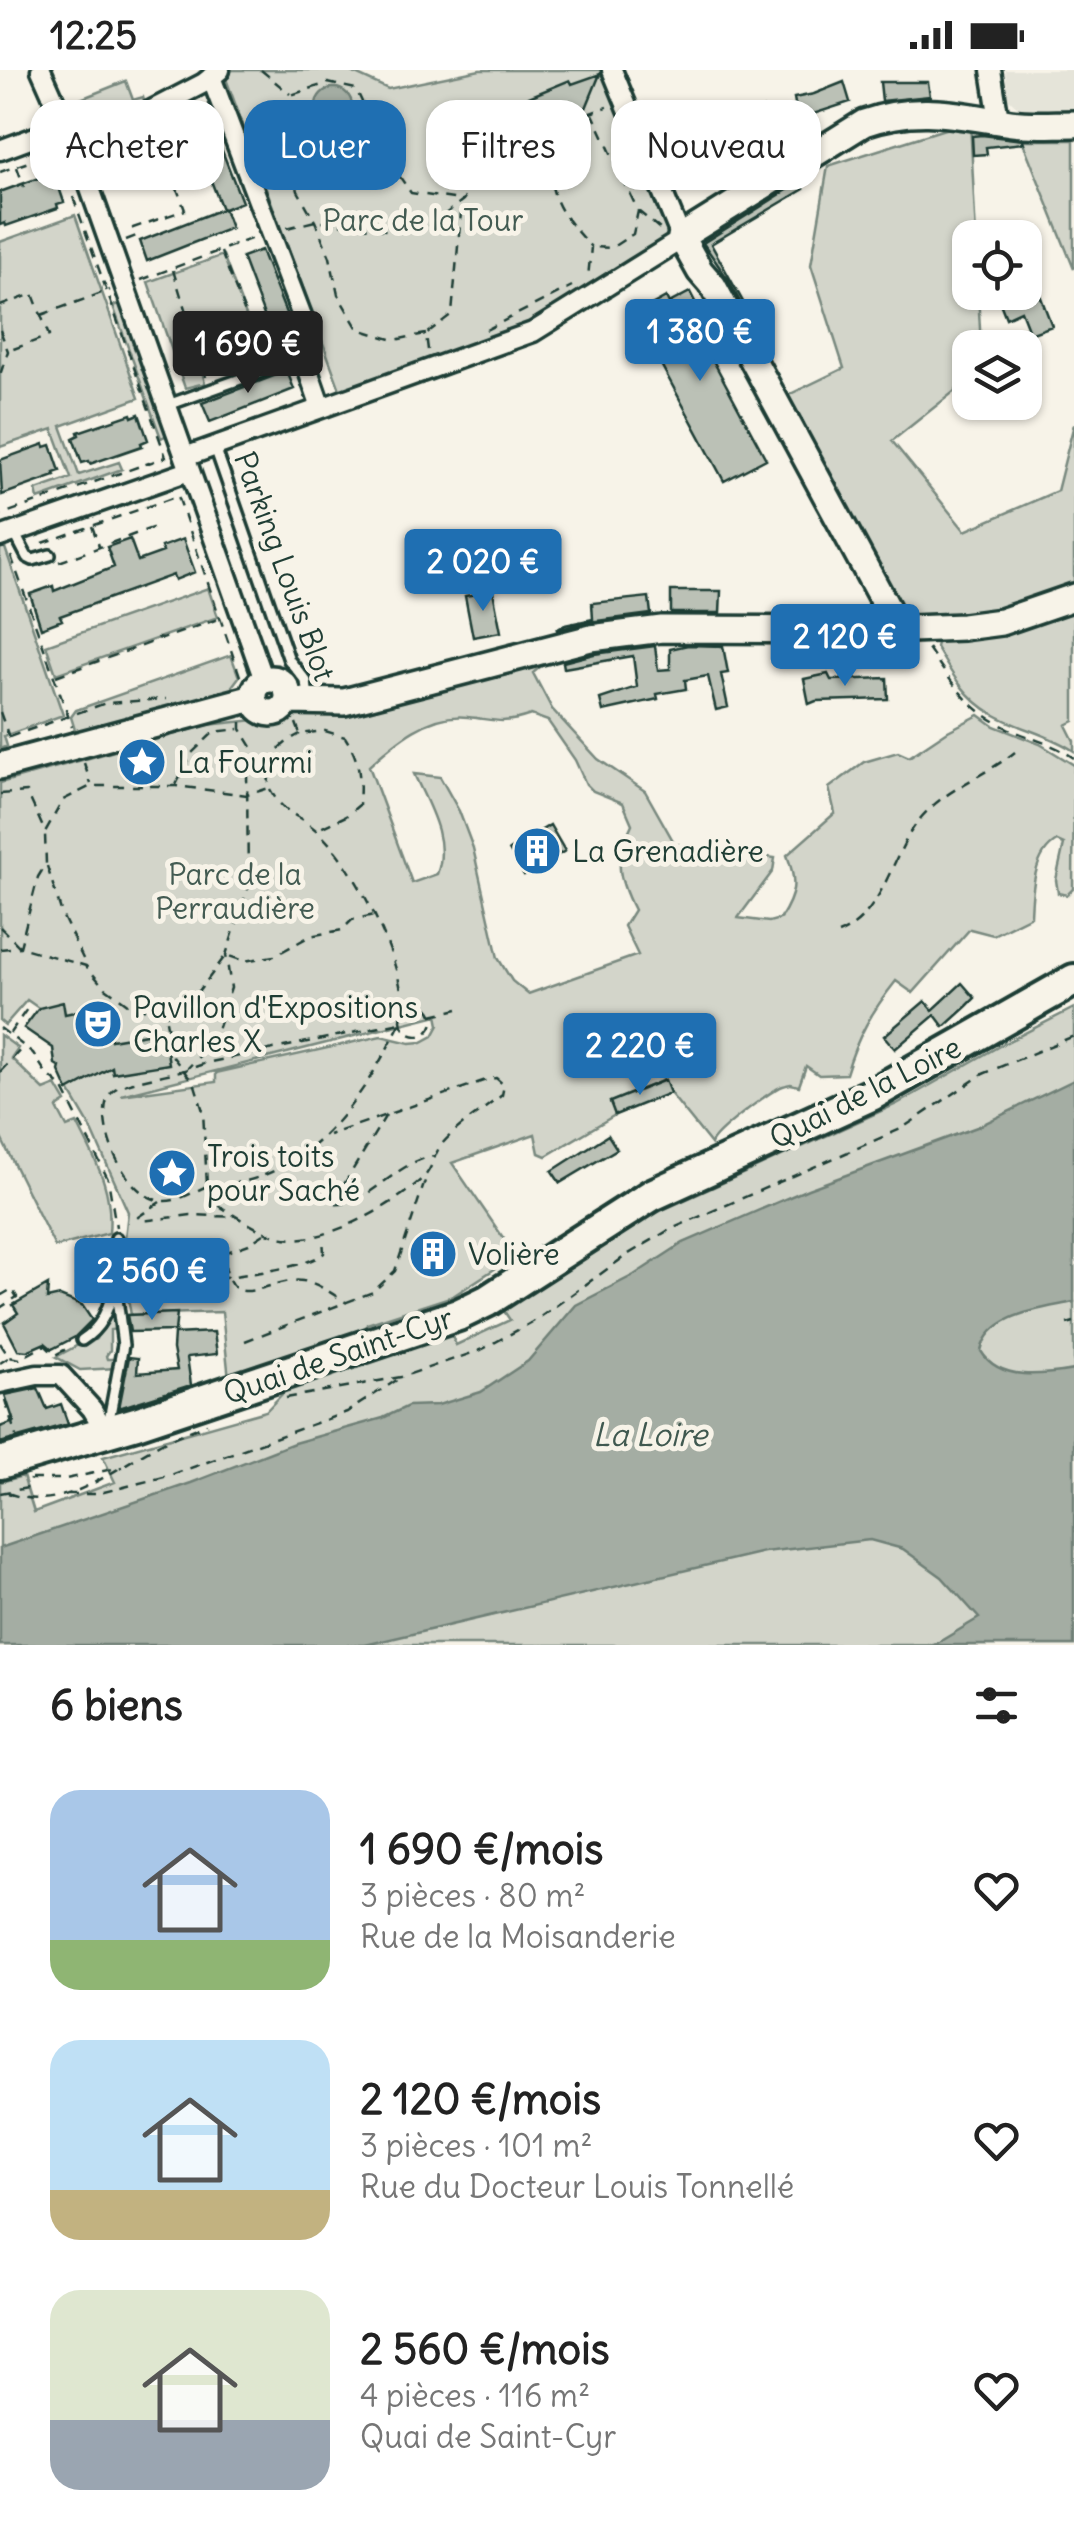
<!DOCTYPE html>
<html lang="fr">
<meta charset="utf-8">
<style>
:root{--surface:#fff;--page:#f6f6f6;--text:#222;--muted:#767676;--accent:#1f6fb2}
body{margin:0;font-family:Delius,sans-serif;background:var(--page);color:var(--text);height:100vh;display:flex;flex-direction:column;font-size:38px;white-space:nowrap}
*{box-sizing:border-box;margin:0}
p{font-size:32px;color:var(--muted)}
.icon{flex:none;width:55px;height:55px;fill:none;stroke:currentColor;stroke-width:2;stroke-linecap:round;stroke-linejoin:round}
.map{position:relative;height:1575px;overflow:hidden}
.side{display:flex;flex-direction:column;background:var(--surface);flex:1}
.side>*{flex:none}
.top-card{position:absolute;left:30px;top:30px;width:1015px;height:90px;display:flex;gap:20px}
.controls{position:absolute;left:952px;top:150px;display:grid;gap:20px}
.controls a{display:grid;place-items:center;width:90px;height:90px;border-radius:20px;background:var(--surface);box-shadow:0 2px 8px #0004;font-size:50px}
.price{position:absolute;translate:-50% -85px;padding:0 22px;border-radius:10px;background:var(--accent);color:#fff;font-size:32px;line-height:65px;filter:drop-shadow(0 2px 5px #0008)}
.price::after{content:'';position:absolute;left:50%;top:60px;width:30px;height:22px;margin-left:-15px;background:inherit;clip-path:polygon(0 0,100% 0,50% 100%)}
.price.current{background:#222;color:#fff}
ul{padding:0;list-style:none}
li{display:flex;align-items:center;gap:30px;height:250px;padding:0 50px}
li span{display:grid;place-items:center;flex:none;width:280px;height:200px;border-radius:30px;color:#555}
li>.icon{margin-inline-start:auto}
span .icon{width:120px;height:120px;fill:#fffc;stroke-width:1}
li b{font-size:42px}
h2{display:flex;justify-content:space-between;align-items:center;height:120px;padding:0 50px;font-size:42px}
.chip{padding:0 35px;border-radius:30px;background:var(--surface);box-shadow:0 2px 8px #0004;font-size:35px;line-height:90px}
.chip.current{background:var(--accent);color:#fff}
.status{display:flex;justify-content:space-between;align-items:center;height:70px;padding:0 50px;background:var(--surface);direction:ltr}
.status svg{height:28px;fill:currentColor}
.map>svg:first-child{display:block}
.built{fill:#e5e4d9}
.green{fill:#d3d5ca;stroke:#79897f;stroke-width:2.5;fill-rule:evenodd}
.water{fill:#a4ada3;stroke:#6f8077;stroke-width:2.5}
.building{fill:#bbc1b6;stroke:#1f3d34;stroke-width:2.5}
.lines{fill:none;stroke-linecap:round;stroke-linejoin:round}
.lane-casing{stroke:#1f3d34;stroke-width:16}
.street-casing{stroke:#1f3d34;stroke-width:25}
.secondary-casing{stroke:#1f3d34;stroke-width:32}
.primary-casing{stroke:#1f3d34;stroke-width:38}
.path{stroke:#1f3d34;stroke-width:2.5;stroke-dasharray:10 8;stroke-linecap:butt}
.lane{stroke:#f7f3e8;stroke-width:9}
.street{stroke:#f7f3e8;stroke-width:18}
.secondary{stroke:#f7f3e8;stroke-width:25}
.primary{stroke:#f7f3e8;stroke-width:30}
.labels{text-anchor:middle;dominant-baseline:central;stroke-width:10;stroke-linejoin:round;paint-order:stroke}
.park-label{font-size:30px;fill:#435b52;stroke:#f7f3e8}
.street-label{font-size:30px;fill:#1f3d34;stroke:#f7f3e8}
.poi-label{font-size:30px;fill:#1f3d34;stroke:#f7f3e8;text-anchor:start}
.water-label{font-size:32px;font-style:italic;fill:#405950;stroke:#f7f3e8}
</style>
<div class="status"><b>12:25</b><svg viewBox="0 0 49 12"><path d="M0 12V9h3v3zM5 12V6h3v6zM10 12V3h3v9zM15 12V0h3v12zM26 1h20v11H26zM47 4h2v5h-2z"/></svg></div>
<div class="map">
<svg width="1074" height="1575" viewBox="0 0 1074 1575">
<rect width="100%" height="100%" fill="#f7f3e8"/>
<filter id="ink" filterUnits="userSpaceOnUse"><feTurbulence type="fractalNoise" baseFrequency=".01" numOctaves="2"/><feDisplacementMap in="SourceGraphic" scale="20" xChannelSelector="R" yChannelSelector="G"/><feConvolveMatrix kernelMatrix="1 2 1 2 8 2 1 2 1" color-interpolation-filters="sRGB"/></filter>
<g filter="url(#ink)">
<!-- built -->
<path class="built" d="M1005,0H1074V49H1022L1020,39L1008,28Z"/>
<!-- green -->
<path class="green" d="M232,0H347L388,19L480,0H605L674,164L526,256L342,325L225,6Z
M126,11L133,30L143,27L144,31L94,59L82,55L73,32Z
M157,46L163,50L169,72L161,79L157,70L105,89L102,76Z
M970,51L976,167L970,168V222L978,223L981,277L970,278V309L892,371L965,461L1057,421L1074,354V521L1001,546L898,550L776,331L844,298L811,195L828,96Z
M1022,70H1074V199Z
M75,145L139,328L61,356L79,405L119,392L122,399L38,429L36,420L71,408L53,359L0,377V172Z
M223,185L259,280L202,301L205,313L185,318L148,212Z
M122,232L167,365L161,368L113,236Z
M4,475L63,645L4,666L7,676L0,679V477Z
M208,518L218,547L56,604L46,575Z
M1074,536V651L1066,655L1074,671V681C1049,664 1019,659 993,644C966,629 951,603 936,577L938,570Z
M231,585L239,607L233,615L235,622L76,663L71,647L76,640Z
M546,592L533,603L552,639L598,689L645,721L675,774L775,788L773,801L738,848L769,852L780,849C796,824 797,812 787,785L835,743L829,718L864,692L898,682L909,687L948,661L979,645L994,656L1040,674L1074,695L1073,819L1067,825L1058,823L1056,810L1064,774L1057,771C1033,784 1032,822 1031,846L993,865L970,859L913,923L896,911C872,941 857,967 846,1004L819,1005L806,996L799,1016C790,1014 792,1013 783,1016C770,1021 714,1063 711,1074L670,1023L664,1010L611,1032L615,1045L546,1086L539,1083L535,1064L452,1093L517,1188L513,1187L453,1226L367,1254L366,1264L229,1309L222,1242L131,1245L122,1194L128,1142L90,1056L70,1022L40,939L27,930L5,955L0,951V713L207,655L349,640ZM531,645L548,651L575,690L586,714L593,721L623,733L632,754C615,791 616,804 634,840L624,856L638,885L528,924L512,911L498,888L473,778L459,741L440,707L414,704C428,735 450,770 437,804L412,813L369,696C395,672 430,642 468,647C496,650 502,655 531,645ZM437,945L439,955L433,966L422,972L410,973L381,966L216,1003V1012L121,1025Z
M1074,938V1222L1038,1237L1074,1232V1575H0V1412L23,1406L34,1442L115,1412L103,1387L266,1341L286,1320L451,1264L456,1275L510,1250L504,1241L560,1200L649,1146L897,1034L1003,974Z
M0,965L18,978L11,988L44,1020L56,1015L66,1032L57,1038L67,1057L77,1053C96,1092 113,1118 109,1163L55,1177L0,1066Z
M110,1242H115L118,1259L110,1260V1280L106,1286L107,1289H119L117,1298L80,1300L56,1287L80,1274L84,1277L96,1269Z"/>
<!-- water -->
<path class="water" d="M316 36a18 18 0 1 1 36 0a18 18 0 1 1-36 0Z
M1074,1010V1232C1043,1239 989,1243 981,1281C999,1312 1044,1305 1074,1300V1575H934L979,1548L942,1507L903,1479L870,1470L764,1482L365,1575H0V1478L191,1413L294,1373L383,1348L408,1336L438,1335L481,1322L528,1291L576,1235L634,1205L683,1173L808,1119L977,1057Z"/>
<!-- building -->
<path class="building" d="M600,4L586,38L540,55L529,27L570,10L572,14Z
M844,12L850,32L810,45L814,65L802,73L794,28L814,24Z
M880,12H928L930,26L882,31Z
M763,38L768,55L737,65L741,79L719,85L711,59L734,53L733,48Z
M209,47L242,132L224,139L231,158L147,191L140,171L222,139L189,54Z
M982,65L1023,70L1024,73L986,77L987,84L973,85L972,66Z
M47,105L48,109L55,106L64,132L57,134L58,138L6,156L5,153L0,155V122Z
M800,112L804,119L711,174L757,257L754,258L727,208L703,173Z
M261,180L293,261V265L274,272L242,187Z
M1025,186L1052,256L1030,264L1021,241L1006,248L1000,233L1025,223Z
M690,222L711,263L701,268L766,389L724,411L637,250L647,245L644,239L666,227L669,233Z
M287,301L294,319L210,352L202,333Z
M131,344L132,347L139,344L148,370L141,373L142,376L90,394L89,391L82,393L73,368L79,365L78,362Z
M44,374L45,377L51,375L60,401L54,403L55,406L2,425L0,390Z
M130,469L138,491L163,482L161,477L183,469L195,502L175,510L173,505L60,546L62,550L41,558L30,524L53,516L54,521L114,497L107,477Z
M493,521L501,562L473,567L465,526Z
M671,521H721L720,543H671Z
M649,527L651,544L589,552L556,560L565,555L593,549L592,533Z
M688,575L723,576L728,603L721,604L728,637L716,640L708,606L685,610L686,619L657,624L658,629L603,641L600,629L637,617L633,586L564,598L563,592L594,584L655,576L658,600L670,599V579Z
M828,604L831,610L887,608L888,629L816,631L809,634L804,609Z
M550,755L565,781L553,788L549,800L538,797L524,805L509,780Z
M962,913L975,928L967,936L944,957L935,945L895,979L884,966L925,931L933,940Z
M63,932L65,944L103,936L111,970L164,961L169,994L113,1003L112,997L68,1021L59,1001L60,997L55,994L53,978L24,958L39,938Z
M665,1010L670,1023L615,1045L610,1032Z
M608,1065L617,1079L560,1113L552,1101Z
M107,1195L106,1216L81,1224L76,1205Z
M48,1215L47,1229L60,1226L82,1235L92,1250L75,1267L52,1279L45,1273L27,1281L18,1280L4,1253L18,1243L13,1235Z
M177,1243L175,1261L130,1262L127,1245Z
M214,1262L217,1284L187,1287L191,1315L119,1338L129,1287L138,1288L137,1303L177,1300L173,1279L174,1264Z
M38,1318L47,1339L61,1334L68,1354L0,1373V1357L14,1352L5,1325Z"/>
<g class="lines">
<!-- lane casing -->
<g class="lane-casing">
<path id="lane" d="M168,335L302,287
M215,377L289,590L306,611L308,629
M14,462L27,487L33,490L50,485
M82,1270C101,1258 107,1242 113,1221
M108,1355L123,1275L115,1213L116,1168"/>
</g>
<!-- street casing -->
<g class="street-casing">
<path id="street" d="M41,0L76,79L264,610
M991,0L999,50
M211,7L305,254L306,271L303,286L321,338
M76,79L204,13L220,0
M0,80L65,56
M185,387L533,262L674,174L681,167L612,0
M0,467L189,401
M0,1313L37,1305H61L92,1339L106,1363"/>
</g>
<!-- secondary casing -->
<g class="secondary-casing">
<path id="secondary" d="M896,560L887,538L713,216L700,201L681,167L864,53C919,34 956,45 1011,53C1032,56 1053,54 1074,54
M254 626a17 17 0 1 1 34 0a17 17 0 1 1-34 0Z
M288,631L344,632L591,568L662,559L885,560L963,557L1001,552L1074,527
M0,696L253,628"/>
</g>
<!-- primary casing -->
<g class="primary-casing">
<path id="primary" d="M0,1393L136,1353L458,1245L487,1231L652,1125L873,1024L1074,910"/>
</g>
<!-- path -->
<path class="path" d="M261,0L290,24
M592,42L638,141L633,164L611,178L593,177
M535,65L545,75C552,127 554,138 591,177L588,208
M99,88L107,113
M17,97L24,117
M0,102L57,82L166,387L0,445
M638,141L660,159
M287,158L315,151L400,162L433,154L463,130L487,98L533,64L607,37
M126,170L136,166L133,158L185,140L176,116
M221,182L262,286
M173,200L206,307
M141,210L256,167
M0,236L33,224L49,266L8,281
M41,245L110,220
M0,260L8,281L0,305
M486,260L572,216
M426,264L394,270L358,259L338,225L330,187L315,151L298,121L281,50L291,25L328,13L356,19L391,94L411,123L461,130
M428,280L426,264L452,244L462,131
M92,456L99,476
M43,473L178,426L241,609
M11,486L72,657
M59,492L160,455
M928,578C948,607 965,635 996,652C1021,667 1050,671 1074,688
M56,606L153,572L157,568L162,569L221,548
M0,642L11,673
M253,649L270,655L288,651
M296,653L300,664L325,661L345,667C360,691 361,707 359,735L346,746L316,760
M9,667L106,633L166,629
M84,693L91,714
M176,715L192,683L214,662L239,659
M270,719C283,744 296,743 316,760C354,793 404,891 403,942
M0,724L27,722L45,762L63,730L91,716H176L247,725L269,718C267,690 275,677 300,664
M47,796L63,847L86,895
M0,857L20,877L86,896L103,916L129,935L165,945L173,987L195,1015L203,1041L207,1116C306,1115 361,1032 401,952
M838,864C883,846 891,785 919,750C944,719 984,707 1015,682
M0,879L20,877L38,807L46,794L45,764
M401 950a16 16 0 1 1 32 0a16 16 0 1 1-32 0Z
M166,945L199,921L226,885L244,891L274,886L310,866L342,860L352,850L374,845
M432,945L458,939
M0,958L33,983L46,1003L62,1017L108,1109L116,1157
M10,963L27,939
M185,1001L204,981L218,957L231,918L226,885L248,818L247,701L252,677L241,659V650
M0,1002L23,977
M386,1045L332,1134C368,1138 396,1090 435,1086
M207,1116C193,1122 178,1132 163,1131C122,1129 87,1037 115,1019C128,1010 183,1003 206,993L400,953
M215,1117L218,1135C237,1147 258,1161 279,1167C321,1178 395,1135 424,1107C433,1098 434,1083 442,1074C458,1055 483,1041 502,1025L504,1015L496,1008L486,1010L329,1065
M160,1132L138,1147L142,1151L191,1145L236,1147
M264,1164L249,1174L224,1183C227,1251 268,1206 303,1211C317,1212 335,1226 347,1233
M128,1213C163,1214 302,1204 324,1183L323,1167
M0,1226L12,1219L17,1227L0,1238
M1067,1254L1074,1252
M245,1271L373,1222L395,1201L427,1105
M0,1273L9,1287L20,1289L45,1275L55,1285L72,1276
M0,1293L8,1288
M286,1328L401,1307L481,1280L536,1250L627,1185L669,1160L901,1059L983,1004L1074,966
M5,1330L16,1366
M31,1409H66L122,1397
M0,1423L28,1418L30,1409
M8,1423C66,1446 115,1396 164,1372C178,1365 193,1360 207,1354
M67,1424H96L168,1406L347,1342L400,1308"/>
<!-- lane -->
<use href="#lane" class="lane"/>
<!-- street -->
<use href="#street" class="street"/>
<!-- secondary -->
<use href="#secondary" class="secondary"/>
<!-- primary -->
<use href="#primary" class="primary"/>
</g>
</g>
<!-- icons -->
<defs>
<g id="sight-disc" transform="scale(2.5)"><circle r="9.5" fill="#1f6fb2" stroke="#f7f3e8"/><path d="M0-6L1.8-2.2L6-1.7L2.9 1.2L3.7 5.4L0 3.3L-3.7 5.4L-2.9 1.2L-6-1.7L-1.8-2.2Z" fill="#fff"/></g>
<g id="building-disc" transform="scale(2.5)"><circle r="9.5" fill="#1f6fb2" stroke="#f7f3e8"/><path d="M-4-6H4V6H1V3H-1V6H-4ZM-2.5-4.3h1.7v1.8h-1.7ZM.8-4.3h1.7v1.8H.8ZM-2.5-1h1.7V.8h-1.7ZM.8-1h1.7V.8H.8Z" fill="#fff"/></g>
<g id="theatre-disc" transform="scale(2.5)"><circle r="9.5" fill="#1f6fb2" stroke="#f7f3e8"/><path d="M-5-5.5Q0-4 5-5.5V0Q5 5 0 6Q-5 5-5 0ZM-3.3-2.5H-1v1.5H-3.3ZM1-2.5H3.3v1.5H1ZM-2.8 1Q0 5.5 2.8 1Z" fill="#fff"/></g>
</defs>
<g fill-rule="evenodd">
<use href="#sight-disc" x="142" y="692"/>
<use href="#building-disc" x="537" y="781"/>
<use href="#theatre-disc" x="98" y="954"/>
<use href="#sight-disc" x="172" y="1103"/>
<use href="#building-disc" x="433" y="1184"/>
</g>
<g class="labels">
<!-- park labels -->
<g class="park-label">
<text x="423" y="150">Parc de la Tour</text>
<text x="235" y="804">Parc de la<tspan x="235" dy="34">Perraudière</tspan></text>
</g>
<!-- street labels -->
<g class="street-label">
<text transform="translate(285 496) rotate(70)">Parking Louis Blot</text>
<text transform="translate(865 1022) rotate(-27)">Quai de la Loire</text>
<text transform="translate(338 1285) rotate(-19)">Quai de Saint-Cyr</text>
</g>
<!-- poi labels -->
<g class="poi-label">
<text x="177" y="692">La Fourmi</text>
<text x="572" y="781">La Grenadière</text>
<text x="133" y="937">Pavillon d'Expositions<tspan x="133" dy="34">Charles X</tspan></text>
<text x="207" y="1086">Trois toits<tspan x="207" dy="34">pour Saché</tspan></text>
<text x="468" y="1184">Volière</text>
</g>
<!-- water labels -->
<g class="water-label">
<text x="650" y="1364">La Loire</text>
</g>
</g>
</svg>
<div class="controls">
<a><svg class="icon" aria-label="locate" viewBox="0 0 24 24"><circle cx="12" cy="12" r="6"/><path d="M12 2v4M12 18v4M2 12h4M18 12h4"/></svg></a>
<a><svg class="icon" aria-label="layers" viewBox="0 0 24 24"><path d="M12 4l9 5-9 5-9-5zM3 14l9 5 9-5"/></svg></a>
</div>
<b class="price" style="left:700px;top:314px">1 380 €</b>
<b class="price current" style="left:248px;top:326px">1 690 €</b>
<b class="price" style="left:483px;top:544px">2 020 €</b>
<b class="price" style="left:845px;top:619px">2 120 €</b>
<b class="price" style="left:640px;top:1028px">2 220 €</b>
<b class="price" style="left:152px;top:1253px">2 560 €</b>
<div class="top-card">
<a class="chip">Acheter</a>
<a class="chip current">Louer</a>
<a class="chip">Filtres</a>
<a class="chip">Nouveau</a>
</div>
</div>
<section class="side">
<h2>6 biens<svg class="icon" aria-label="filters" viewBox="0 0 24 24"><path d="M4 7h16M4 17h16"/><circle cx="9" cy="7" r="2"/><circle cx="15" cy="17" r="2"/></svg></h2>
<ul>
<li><span style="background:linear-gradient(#a9c7e8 75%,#8fb573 0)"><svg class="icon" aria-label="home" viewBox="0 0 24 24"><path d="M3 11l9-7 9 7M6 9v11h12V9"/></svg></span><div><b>1 690 €/mois</b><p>3 pièces · 80 m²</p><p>Rue de la Moisanderie</p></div><svg class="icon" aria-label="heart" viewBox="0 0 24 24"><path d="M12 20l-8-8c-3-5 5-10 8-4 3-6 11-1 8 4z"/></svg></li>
<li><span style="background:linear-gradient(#bfe0f5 75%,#c2b280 0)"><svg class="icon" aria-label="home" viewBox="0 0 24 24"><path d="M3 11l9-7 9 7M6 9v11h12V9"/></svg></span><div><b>2 120 €/mois</b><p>3 pièces · 101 m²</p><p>Rue du Docteur Louis Tonnellé</p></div><svg class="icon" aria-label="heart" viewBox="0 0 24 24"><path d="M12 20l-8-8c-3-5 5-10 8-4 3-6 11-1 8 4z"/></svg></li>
<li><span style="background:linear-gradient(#dfe7d0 65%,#9aa5b1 0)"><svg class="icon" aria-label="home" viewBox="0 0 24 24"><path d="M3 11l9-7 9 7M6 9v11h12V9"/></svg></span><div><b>2 560 €/mois</b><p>4 pièces · 116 m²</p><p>Quai de Saint-Cyr</p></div><svg class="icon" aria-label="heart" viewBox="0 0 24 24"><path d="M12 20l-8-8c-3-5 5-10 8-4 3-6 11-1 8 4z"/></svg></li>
</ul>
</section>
